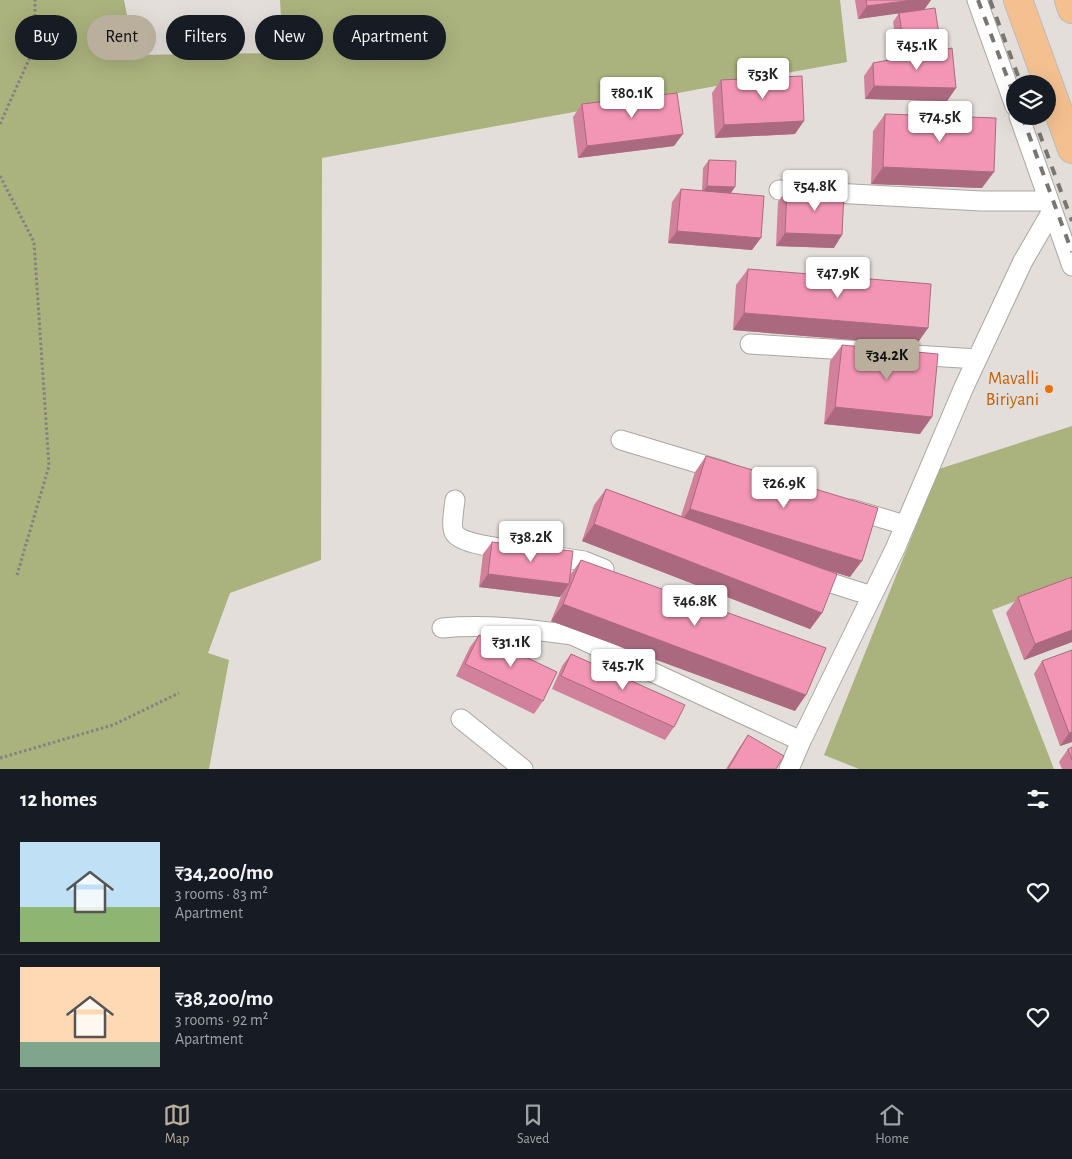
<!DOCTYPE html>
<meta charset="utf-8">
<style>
:root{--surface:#171b24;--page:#242831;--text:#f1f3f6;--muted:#9ea1a6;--line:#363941;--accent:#baaf9c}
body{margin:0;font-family:"Alegreya Sans",sans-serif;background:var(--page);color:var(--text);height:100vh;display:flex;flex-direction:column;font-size:19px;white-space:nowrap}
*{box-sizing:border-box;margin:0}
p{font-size:16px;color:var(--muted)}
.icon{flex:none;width:28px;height:28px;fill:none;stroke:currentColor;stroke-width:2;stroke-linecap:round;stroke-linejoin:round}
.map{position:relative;height:769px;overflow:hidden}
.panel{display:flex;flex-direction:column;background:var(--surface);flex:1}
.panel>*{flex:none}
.guide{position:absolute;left:15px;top:15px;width:500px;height:45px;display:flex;gap:10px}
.fabs{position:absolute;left:1006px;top:75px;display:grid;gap:10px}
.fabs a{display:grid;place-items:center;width:50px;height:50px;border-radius:50%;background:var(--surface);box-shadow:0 5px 20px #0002;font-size:25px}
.price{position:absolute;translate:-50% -42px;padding:0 11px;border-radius:5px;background:#fff;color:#222;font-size:16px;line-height:32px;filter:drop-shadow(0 1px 2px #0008)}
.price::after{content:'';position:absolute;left:50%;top:30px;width:15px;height:11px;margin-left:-8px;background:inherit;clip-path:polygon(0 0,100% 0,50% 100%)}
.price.selected{background:var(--accent);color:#111}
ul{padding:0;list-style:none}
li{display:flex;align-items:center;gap:15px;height:125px;padding:0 20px}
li+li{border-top:1px solid var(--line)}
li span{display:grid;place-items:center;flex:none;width:140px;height:100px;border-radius:0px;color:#555}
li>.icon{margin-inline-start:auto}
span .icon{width:60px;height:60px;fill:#fffc;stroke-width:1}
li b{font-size:21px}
h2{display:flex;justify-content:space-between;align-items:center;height:60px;padding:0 20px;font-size:21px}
.pill{padding:0 18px;border-radius:22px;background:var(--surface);box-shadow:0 5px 20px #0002;font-size:18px;line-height:45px}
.pill.selected{background:var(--accent);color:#111}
.dock{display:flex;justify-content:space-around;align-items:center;height:70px;border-top:1px solid var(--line);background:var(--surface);font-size:14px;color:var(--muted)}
.dock a{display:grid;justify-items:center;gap:2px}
.dock .selected{color:var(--accent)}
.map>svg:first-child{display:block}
.green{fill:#aab27d}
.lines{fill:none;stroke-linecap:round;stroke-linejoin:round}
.minor-casing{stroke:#aba6a1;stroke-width:21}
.highway-casing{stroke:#bcbbbb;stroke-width:30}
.path{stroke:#85817e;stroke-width:3;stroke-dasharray:2.5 2.5;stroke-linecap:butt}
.minor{stroke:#fff;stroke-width:19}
.highway{stroke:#f4c090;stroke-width:28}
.rail{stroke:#797572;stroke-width:4;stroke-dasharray:9 9;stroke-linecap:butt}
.wall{fill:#d1819c}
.shaded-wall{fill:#aa697f}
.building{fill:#f396b5;stroke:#aa697f}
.food-dot{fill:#e8710a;stroke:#e3ded9;stroke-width:2}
.labels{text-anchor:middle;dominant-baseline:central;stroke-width:4.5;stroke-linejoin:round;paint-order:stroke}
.food-label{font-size:18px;fill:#c56008;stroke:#e3ded9;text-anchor:end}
</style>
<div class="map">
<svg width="1072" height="769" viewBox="0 0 1072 769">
<rect width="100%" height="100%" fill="#e3ded9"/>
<!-- green -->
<path class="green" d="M0,0H124L135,55L283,53L280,0H840L847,62L322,158L321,560L230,593L208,653L229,660L209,769H0Z
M1072,426V580L992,610L1054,769H859L824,755L939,469Z"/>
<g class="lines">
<!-- minor casing -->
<g class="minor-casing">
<path id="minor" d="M977,0L1015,106
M1019,116L1072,266
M779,190L981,201H1049
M750,344L864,351
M914,355L977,359
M621,440L724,471
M455,500C454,508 451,526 454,532C458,544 502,548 514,550
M851,509L905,525
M546,555L584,561L604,569
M809,576L872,596
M442,628C486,624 529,629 572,635L801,741
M461,719L523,769
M789,769L801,741L895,549L964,387L1023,261L1052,211"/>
</g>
<!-- highway casing -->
<g class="highway-casing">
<path id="highway" d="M1018,0L1072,149
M1069,0L1072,9"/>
</g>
<!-- path -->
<path class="path" d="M0,124L35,46V0
M0,176L34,242L49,466L17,575
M0,758L113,725L179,693"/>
<!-- minor -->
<use href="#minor" class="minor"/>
<!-- highway -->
<use href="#highway" class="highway"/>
<!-- rail -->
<path class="rail" d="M978,0L1015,98
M990,0L1021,84
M1022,116L1072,252
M1033,116L1072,221"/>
</g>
<!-- wall -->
<path class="wall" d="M855,0H931L924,9L939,50L956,88L947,101L865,99L864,76L873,63L899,58L893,22L899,13L858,19Z
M721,80L795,134L715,138L712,93Z
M582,104L674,146L578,158L573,117Z
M885,114L982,188L871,184L873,131Z
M709,160L731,193L752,250L668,243L672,202L681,189L702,191L703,168Z
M787,189L834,248L776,246L778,202Z
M748,269L928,328L916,345L733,330L736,285Z
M842,345L920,434L824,424L830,361Z
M706,456L850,577L828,570L822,613L810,629L582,541L594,505L606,489L681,516L695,472Z
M492,542L570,575L581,560L795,711L551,621L562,594L560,597L479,587L483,554Z
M1072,577V642L1024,660L1006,613L1018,597Z
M479,635L543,701L534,714L456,676L470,647Z
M1072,650V742L1060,746L1034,674L1042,661Z
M571,654L674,727L665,740L552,689L562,666Z
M748,735L776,769H726L739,748Z
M1072,747V769H1062L1059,762L1068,749Z"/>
<!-- shaded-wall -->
<path class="shaded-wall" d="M913,0H931L924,10L858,19L867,6Z
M941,48L935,57L899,62L905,53Z
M874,86L956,88L947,101L865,99Z
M804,121L795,134L715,138L724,125Z
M683,134L674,146L578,158L587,146Z
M883,167L994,172L982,188L871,184Z
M707,186L735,187L729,196L701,194Z
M677,231L761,238L752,250L668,243Z
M785,233L842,235L834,248L776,246Z
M744,313L928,328L916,345L733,330Z
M835,407L932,417L920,434L824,424Z
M690,509L862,561L850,577L678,525Z
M594,524L822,613L810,629L582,541Z
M488,574L569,584L560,597L479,587Z
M563,604L806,695L795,711L551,621Z
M1072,630V642L1024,660L1035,644Z
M1072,732V742L1060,746L1069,733Z"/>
<!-- building -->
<path class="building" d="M866,0H913L867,6Z
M935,8L941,48L905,53L899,13Z
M952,48L956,88L874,86L873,63Z
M802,76L804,121L724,125L721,80Z
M677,93L683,134L587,146L582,104Z
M885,114L996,118L994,172L883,167Z
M709,160L736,161L735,187L707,186Z
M681,189L764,196L761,238L677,231Z
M787,189L844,191L842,235L785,233Z
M748,269L931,284L928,328L744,313Z
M842,345L938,354L932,417L835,407Z
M706,456L878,508L862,561L690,509Z
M606,489L837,574L822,613L594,524Z
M492,542L573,551L569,584L488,574Z
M581,560L826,648L806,695L563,604Z
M1072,577V630L1035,644L1018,597Z
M479,635L557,672L543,701L465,664Z
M1072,650V732L1069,733L1042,661Z
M571,654L685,705L674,727L561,676Z
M748,735L784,756L776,769H728Z
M1072,747V760L1068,749Z"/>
<!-- markers -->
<circle class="food-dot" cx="1049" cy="389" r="5"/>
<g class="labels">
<!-- food labels -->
<g class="food-label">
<text x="1039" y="379">Mavalli<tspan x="1039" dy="21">Biriyani</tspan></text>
</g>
</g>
</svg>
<div class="fabs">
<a><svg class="icon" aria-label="layers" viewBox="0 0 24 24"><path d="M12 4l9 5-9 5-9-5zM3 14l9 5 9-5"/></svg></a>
</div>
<b class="price" style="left:917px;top:71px">₹45.1K</b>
<b class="price" style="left:763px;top:100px">₹53K</b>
<b class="price" style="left:632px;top:119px">₹80.1K</b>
<b class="price" style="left:940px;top:143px">₹74.5K</b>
<b class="price" style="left:815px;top:212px">₹54.8K</b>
<b class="price" style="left:838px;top:299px">₹47.9K</b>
<b class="price selected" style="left:887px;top:381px">₹34.2K</b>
<b class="price" style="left:784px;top:509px">₹26.9K</b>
<b class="price" style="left:531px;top:563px">₹38.2K</b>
<b class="price" style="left:695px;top:627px">₹46.8K</b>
<b class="price" style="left:511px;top:668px">₹31.1K</b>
<b class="price" style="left:623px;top:691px">₹45.7K</b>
<div class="guide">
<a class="pill">Buy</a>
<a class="pill selected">Rent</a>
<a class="pill">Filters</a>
<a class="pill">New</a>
<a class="pill">Apartment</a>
</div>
</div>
<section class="panel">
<h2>12 homes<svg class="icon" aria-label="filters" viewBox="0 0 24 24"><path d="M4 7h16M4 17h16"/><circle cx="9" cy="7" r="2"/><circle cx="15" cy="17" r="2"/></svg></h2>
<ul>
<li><span style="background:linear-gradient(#bfe0f5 65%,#8fb573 0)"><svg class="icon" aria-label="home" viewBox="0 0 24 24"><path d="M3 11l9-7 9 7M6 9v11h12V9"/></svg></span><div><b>₹34,200/mo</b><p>3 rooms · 83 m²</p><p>Apartment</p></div><svg class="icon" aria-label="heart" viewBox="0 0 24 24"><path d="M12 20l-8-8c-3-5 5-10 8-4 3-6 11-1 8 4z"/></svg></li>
<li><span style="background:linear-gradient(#ffd9b3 75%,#7fa58c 0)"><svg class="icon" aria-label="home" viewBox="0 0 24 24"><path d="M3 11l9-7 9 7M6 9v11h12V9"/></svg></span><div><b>₹38,200/mo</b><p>3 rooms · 92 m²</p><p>Apartment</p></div><svg class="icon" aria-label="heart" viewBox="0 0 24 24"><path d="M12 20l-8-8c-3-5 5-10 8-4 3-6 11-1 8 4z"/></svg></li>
</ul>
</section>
<nav class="dock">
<a class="selected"><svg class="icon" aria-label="map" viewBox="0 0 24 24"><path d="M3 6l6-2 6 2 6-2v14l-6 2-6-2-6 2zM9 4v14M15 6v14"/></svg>Map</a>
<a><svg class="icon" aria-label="saved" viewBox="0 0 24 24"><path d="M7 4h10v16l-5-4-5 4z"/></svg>Saved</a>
<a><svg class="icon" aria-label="home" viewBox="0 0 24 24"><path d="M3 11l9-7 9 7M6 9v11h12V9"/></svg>Home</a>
</nav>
